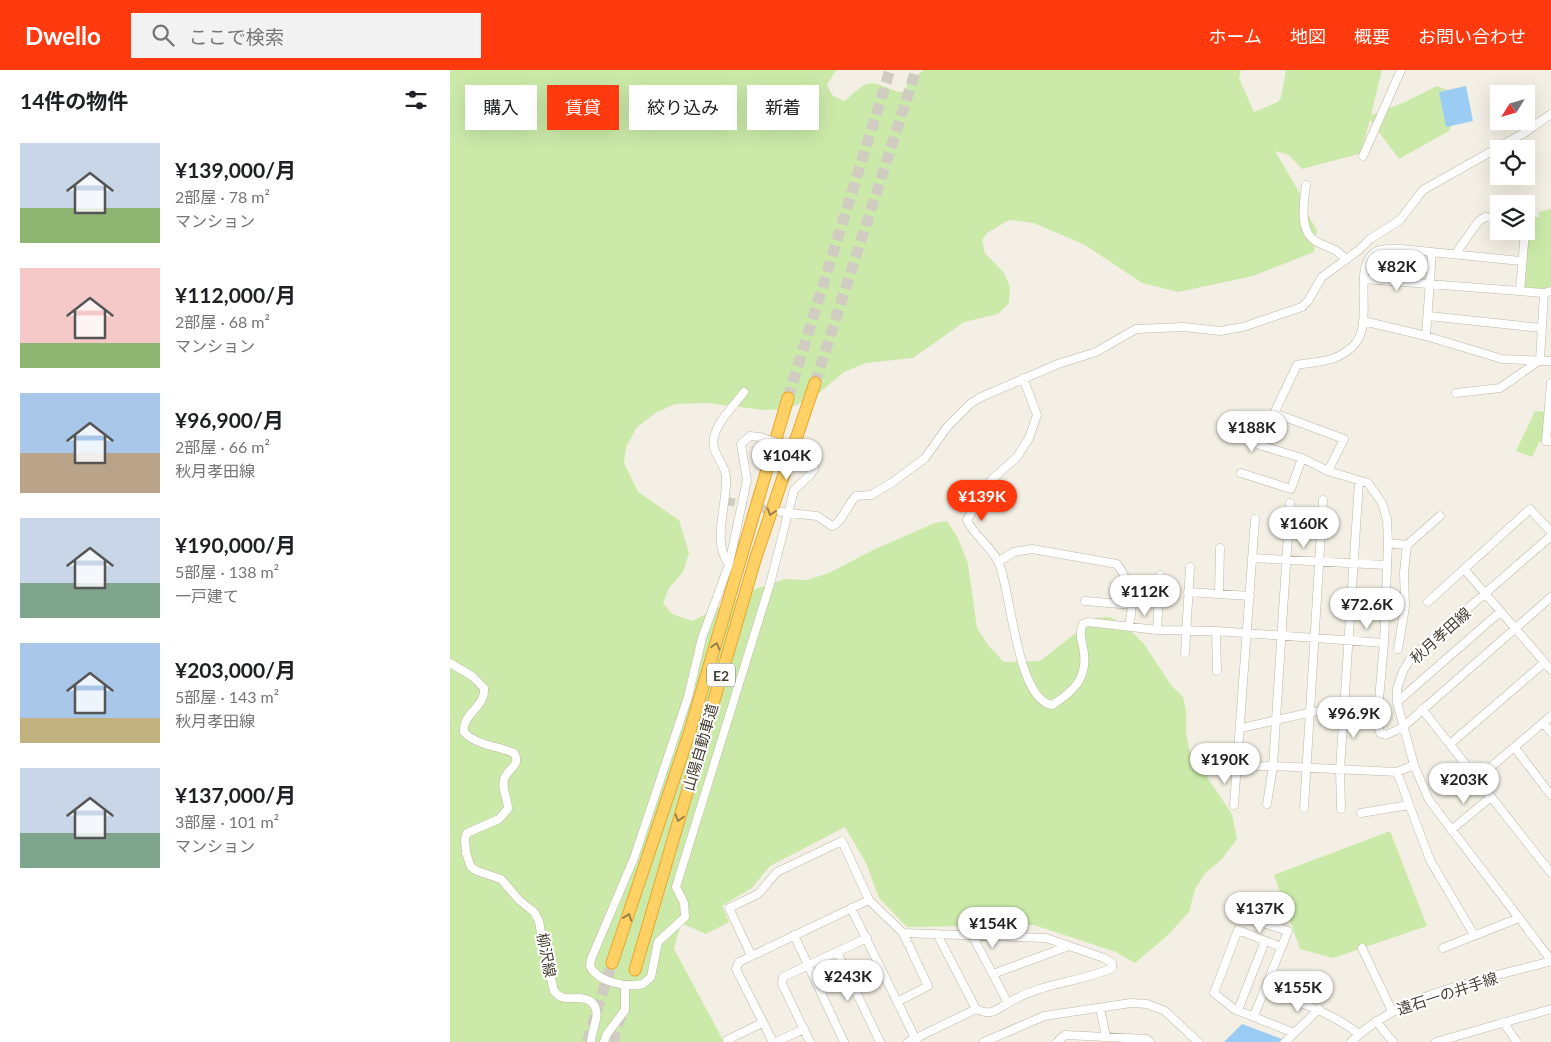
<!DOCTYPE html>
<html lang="ja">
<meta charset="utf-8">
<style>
:root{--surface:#fff;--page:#f2f2f2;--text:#202124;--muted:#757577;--accent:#ff3a0f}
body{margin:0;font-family:Lato,"Noto Sans JP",sans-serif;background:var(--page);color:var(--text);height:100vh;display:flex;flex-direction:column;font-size:19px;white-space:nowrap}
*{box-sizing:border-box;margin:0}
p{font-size:16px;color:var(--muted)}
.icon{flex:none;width:28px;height:28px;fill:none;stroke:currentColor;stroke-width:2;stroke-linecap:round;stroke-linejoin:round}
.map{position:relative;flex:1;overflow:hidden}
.panel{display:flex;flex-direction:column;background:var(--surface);width:450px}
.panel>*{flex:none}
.hud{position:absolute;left:15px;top:15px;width:475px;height:45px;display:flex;gap:10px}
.needle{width:32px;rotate:233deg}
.controls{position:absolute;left:1040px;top:15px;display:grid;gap:10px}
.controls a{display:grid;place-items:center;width:45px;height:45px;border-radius:0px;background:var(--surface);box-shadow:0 5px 20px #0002;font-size:25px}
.price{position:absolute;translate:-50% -42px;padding:0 11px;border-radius:18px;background:#fff;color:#222;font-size:16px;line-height:32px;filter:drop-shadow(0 1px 2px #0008)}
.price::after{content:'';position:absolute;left:50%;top:30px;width:15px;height:11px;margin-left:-8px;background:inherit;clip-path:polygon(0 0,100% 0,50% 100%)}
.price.active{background:var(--accent);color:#fff}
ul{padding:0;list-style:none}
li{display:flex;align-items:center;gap:15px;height:125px;padding:0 20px}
li span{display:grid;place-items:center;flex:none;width:140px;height:100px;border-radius:0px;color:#555}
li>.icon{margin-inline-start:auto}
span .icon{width:60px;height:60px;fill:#fffc;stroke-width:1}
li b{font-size:21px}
h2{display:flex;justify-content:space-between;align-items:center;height:60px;padding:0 20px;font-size:21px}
.chip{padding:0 18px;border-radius:0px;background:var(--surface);box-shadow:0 5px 20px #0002;font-size:18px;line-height:45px}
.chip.active{background:var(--accent);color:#fff}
header{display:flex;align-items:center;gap:30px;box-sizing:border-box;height:70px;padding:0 25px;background:var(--accent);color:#fff}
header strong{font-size:24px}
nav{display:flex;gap:28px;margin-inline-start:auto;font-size:18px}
.search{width:350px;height:45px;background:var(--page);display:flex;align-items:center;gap:12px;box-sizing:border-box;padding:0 18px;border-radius:0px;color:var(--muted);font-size:19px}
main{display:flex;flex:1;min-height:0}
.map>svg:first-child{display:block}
.green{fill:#cbeaa9}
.water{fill:#9bcdf4}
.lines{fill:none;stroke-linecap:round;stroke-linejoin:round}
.minor-tunnel{stroke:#d0ccc1;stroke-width:8;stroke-dasharray:8 4;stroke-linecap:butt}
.highway-tunnel{stroke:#d0ccc1;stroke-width:11;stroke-dasharray:11 5.5;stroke-linecap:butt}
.minor-casing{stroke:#bfb7a6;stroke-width:9}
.highway-casing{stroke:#e7a72a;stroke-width:13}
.minor{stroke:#fff;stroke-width:8}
.highway{stroke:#ffd063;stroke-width:11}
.minor-bridge-casing{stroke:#bfb7a6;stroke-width:9;stroke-linecap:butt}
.minor-bridge{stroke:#fff;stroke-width:8}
.oneway{stroke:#998049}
.labels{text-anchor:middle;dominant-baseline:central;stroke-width:4;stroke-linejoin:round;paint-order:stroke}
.shield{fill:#fff;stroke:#7d7970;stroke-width:1}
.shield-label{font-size:14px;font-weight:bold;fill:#453f33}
.street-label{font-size:15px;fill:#453f33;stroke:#fff}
</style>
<header>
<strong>Dwello</strong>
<div class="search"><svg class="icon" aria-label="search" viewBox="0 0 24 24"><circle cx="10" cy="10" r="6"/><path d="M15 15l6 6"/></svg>ここで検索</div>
<nav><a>ホーム</a><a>地図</a><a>概要</a><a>お問い合わせ</a></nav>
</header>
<main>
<section class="panel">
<h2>14件の物件<svg class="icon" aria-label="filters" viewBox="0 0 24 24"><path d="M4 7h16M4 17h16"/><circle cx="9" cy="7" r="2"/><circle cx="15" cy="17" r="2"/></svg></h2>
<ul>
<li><span style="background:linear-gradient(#c9d6e8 65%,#8fb573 0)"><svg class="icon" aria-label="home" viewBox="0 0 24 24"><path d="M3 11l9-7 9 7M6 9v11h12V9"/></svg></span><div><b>¥139,000/月</b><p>2部屋 · 78 m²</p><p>マンション</p></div></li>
<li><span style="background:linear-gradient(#f6c9c9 75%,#8fb573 0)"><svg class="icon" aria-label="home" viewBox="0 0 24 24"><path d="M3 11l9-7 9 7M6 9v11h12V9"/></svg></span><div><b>¥112,000/月</b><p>2部屋 · 68 m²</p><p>マンション</p></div></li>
<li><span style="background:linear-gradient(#a9c7e8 60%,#b9a48a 0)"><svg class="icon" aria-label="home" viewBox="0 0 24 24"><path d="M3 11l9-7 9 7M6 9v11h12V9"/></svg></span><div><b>¥96,900/月</b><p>2部屋 · 66 m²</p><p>秋月孝田線</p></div></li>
<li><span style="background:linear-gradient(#c9d6e8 65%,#7fa58c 0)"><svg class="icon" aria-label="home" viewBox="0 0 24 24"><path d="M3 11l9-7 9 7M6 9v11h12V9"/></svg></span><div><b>¥190,000/月</b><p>5部屋 · 138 m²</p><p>一戸建て</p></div></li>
<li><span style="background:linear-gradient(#a9c7e8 75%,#c2b280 0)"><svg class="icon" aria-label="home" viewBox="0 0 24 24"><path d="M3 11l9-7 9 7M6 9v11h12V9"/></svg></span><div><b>¥203,000/月</b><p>5部屋 · 143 m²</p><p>秋月孝田線</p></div></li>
<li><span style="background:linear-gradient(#c9d6e8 65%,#7fa58c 0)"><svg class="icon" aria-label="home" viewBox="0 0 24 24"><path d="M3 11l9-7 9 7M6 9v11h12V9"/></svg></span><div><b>¥137,000/月</b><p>3部屋 · 101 m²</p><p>マンション</p></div></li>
</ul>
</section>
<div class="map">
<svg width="1101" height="972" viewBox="0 0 1101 972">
<rect width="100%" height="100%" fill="#f3efe4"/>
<!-- green -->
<path class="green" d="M0,0H386L377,15L382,25L394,31C401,26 409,17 417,14C429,10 442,23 454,22L459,10L474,0H791L789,8L804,42L828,32L831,28L836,0H932L921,45L955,32L987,16L1003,22L1007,42L999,61L949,89L920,50L912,79L909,84L852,99L839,85L825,81L852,127L855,140L867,160L864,182L803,206L728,222L692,213L635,175L584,153L559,150L537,163L532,170L535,183L554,203L560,217L559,233L548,244L514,252L463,288L416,293L394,302L368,324L338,339L315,340L257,333L226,334L207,342L187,357L176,377L174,393L188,422L229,450L239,483L233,502L219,518L213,533L222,544L242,551L308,518L335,509L357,510L379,503L423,480L485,453L497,451L508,468L518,494L527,558L538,575L554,592L590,591L645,548L660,547L676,556L694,574L721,615L733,627L736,640V663L740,682L782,744L787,769L771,790L756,802L745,819L739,842L718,865L685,893L666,882L584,855L457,857L429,828L416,793L395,757L320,796L302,818L272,836L279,852L256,864L231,853L224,879L274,972H0Z
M1101,139V218L1094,221L1073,218L1078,148L1089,147V142Z
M1085,341L1097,342L1095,372H1089L1082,387L1066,381Z
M940,761L977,856L883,888L850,879L824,805Z"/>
<!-- water -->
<path class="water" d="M1016,16L1023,51L996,57L989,22Z
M792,954L832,969L829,972H774Z"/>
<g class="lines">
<!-- minor-tunnel -->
<path class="minor-tunnel" d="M277,431L324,441"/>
<!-- highway-tunnel -->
<path class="highway-tunnel" d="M365,313L466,0
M338,328L440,0
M137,972L162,893
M163,972L172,942"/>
<!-- minor casing -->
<g class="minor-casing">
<path id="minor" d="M913,86L951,0
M856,115C854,132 848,162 867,172C879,178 887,178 896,190
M1076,152V154
M1006,183L1028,152L1035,147L1049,149
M1071,191L951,179C943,179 931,178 924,183C902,199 925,254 904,275C886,293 869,291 847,295L809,375L852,388L878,401L918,413L932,433L937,449L938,473L934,573L927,652L930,663L936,665L953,657L1101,527
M914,209L1094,223L1101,221
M1070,221L1075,161
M979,246L1091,258
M913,251L976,266L1052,289L1101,291
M976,266L982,182
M1090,290L1094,223
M573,308L587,345L579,368L567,387L541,410L517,450C524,466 541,476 549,493C561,522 567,630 602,635C626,620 639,606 633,577C631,568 629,562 633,554L638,552L707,560L766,561L934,573
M1101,313L1096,371H1101
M294,322C284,336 268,350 264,367C260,383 275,392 276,407C278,432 261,473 279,494L252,568L238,627L184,788L141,889L140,896C147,912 177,918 193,914L201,907L208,872L235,847L234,833L226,817L320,514L344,420L360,405L364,399V392L353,382
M1006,323L1050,318L1090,290
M824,343L894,369L878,401
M791,403L841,419L852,388
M331,442L367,446L382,456C391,454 398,434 406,426L421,425L443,412L475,388L498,356L520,334L529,328L608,294L646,282L686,259L734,257L770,261L793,257L852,237L858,231L872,207L909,180L920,169L950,150L973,120L1074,63L1101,44
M1101,466L961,588L953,601L947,619V632L964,695L979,730L1101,890
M938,473L957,475L990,446
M802,488L937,495
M548,492L564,482L582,479L667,494C681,513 685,532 679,555
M279,494L297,410L291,374L300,366L310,367
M1014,499L1101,600
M738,522L800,526
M769,523L770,478
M635,531L682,535
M978,532L1080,439L1101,462
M707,560L710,505
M766,561L767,601
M948,579L955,537L954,502L957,475
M735,583L740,497
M0,593L22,606L34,618C36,637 12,643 14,662C25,675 48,676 64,683C71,695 60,697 55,707C50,716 58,729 58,739L49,749L17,763L15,769L16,783L21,797L27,801L51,809L69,830L84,842L89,851L93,875L104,921C115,935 127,923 140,931C154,940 141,960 141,972
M947,632L1050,542
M972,639L1101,803
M1093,653L1101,662
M791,658C830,650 890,632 929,636
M1000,674L1094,593
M1065,678L1101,725
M788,697L823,696L947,702L964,695
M947,702L980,790L1024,865
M1028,708L1101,646
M817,734L823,696L840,433
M784,735L805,449
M854,738L873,430
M891,739L890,699L909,412
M911,743L959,735
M1001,760L1041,727
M401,838L467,972
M794,847L838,861L804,946
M453,863L596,868L654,888L662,893V898C628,913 590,913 558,933C545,941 541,946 526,939L487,864
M344,865L394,972
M522,865L558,933
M831,877L788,860L764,923L784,939L844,963
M912,878L942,941
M993,878L1069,848
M387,882L430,972
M301,885L279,838L308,824L327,802L392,771L419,830L453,863L478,916L449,931
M543,904L619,876
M815,920C848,932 881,942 909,964
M650,938L656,967
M788,940L815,871
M926,951L943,972
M1053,952L1067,972
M154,972L157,964L175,940V916
M278,972L277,970L312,953
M323,972L286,899L289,892L419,830
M326,972L354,959
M360,972L332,914L333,907L417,868
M458,972L526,939
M534,972L594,946L681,933L697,934L715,941L748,972
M607,972L615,965L697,969L700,972
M835,972L869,939
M901,972C952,922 1034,910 1101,891
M986,972L1101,939"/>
</g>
<!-- highway casing -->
<g class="highway-casing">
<path id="highway" d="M162,893L240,661L338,328
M185,900L306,487L365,313"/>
</g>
<!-- minor -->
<use href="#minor" class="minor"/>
<!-- highway -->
<use href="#highway" class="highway"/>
<!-- minor-bridge casing -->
<g class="minor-bridge-casing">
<path id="minor-bridge" d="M310,367L353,382"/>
</g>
<!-- minor-bridge -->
<use href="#minor-bridge" class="minor-bridge"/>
</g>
<!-- one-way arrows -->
<defs><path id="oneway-chevron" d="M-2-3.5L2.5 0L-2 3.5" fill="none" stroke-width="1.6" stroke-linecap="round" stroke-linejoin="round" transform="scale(1.25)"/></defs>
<g class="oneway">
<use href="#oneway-chevron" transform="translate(321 442) rotate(108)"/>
<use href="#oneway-chevron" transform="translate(266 576) rotate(-73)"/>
<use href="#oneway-chevron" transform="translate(229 748) rotate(106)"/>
<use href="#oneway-chevron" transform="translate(178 847) rotate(-71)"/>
</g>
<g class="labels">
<!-- shield labels -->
<rect class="shield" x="257" y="593.5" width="28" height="23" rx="4"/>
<g class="shield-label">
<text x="271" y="605">E2</text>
</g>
<!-- street labels -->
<g class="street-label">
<text transform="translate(990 565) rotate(-42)">秋月孝田線</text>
<text transform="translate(250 677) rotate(-74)">山陽自動車道</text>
<text transform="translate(97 885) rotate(79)">柳沢線</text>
<text transform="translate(997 923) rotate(-18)">遠石一の井手線</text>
</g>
</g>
</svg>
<div class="controls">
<a><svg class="needle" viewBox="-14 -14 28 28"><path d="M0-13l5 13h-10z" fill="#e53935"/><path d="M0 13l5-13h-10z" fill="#757577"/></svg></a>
<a><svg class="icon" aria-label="locate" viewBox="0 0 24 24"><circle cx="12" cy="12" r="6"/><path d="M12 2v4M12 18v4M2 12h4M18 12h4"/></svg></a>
<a><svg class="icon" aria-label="layers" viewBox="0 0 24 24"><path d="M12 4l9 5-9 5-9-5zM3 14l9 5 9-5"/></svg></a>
</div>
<b class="price" style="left:947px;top:222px">¥82K</b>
<b class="price" style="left:802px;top:383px">¥188K</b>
<b class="price" style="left:337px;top:411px">¥104K</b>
<b class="price active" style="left:532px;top:452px">¥139K</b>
<b class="price" style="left:854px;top:479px">¥160K</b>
<b class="price" style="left:695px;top:547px">¥112K</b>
<b class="price" style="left:917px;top:560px">¥72.6K</b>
<b class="price" style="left:904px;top:669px">¥96.9K</b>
<b class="price" style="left:775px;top:715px">¥190K</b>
<b class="price" style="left:1014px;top:735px">¥203K</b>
<b class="price" style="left:810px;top:864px">¥137K</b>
<b class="price" style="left:543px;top:879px">¥154K</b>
<b class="price" style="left:398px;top:932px">¥243K</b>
<b class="price" style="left:848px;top:943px">¥155K</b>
<div class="hud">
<a class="chip">購入</a>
<a class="chip active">賃貸</a>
<a class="chip">絞り込み</a>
<a class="chip">新着</a>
</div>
</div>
</main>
